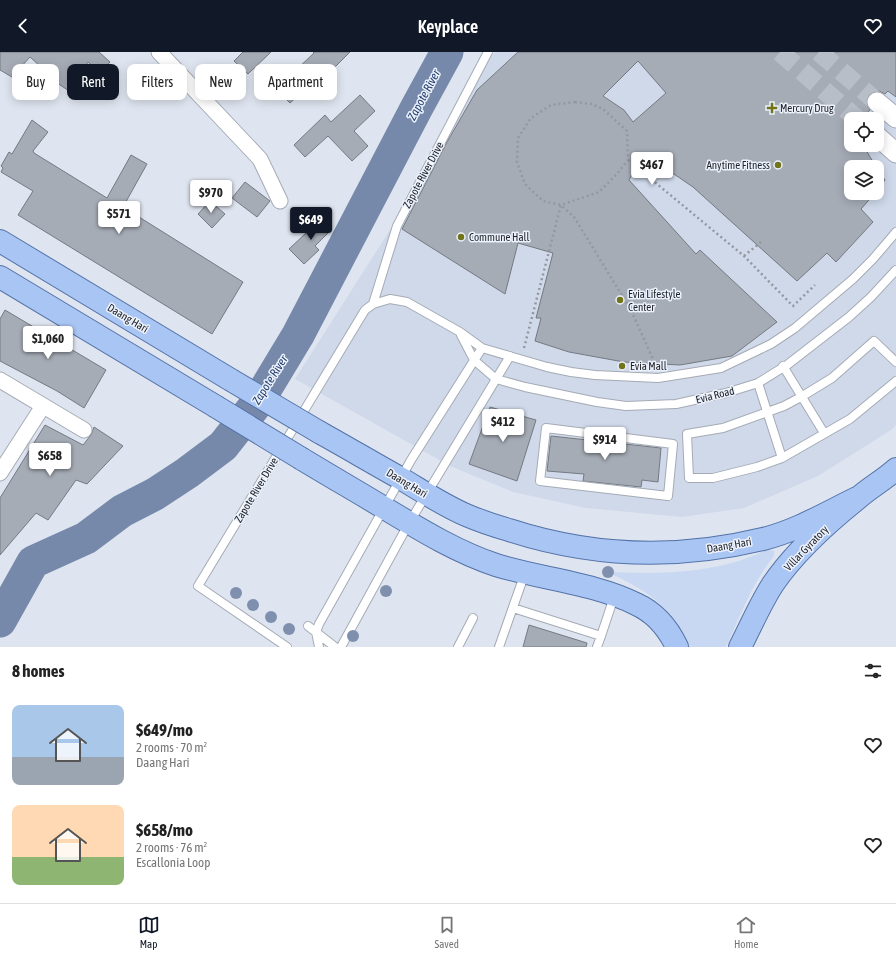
<!DOCTYPE html>
<meta charset="utf-8">
<style>
:root{--surface:#fff;--page:#f6f6f6;--text:#222;--muted:#767676;--line:#e0e0e0;--accent:#111827}
body{margin:0;font-family:"Asap Condensed",sans-serif;background:var(--page);color:var(--text);height:100vh;display:flex;flex-direction:column;font-size:15px;white-space:nowrap}
*{box-sizing:border-box;margin:0}
p{font-size:13px;color:var(--muted)}
.icon{flex:none;width:22px;height:22px;fill:none;stroke:currentColor;stroke-width:2;stroke-linecap:round;stroke-linejoin:round}
.map{position:relative;height:595px;overflow:hidden}
.side{display:flex;flex-direction:column;background:var(--surface);flex:1}
.side>*{flex:none}
.guide{position:absolute;left:12px;top:12px;width:400px;height:36px;display:flex;gap:8px}
.controls{position:absolute;left:844px;top:60px;display:grid;gap:8px}
.controls a{display:grid;place-items:center;width:40px;height:40px;border-radius:8px;background:var(--surface);box-shadow:0 2px 10px #0003;font-size:20px}
.price{position:absolute;translate:-50% -34px;padding:0 9px;border-radius:4px;background:#fff;color:#222;font-size:13px;line-height:26px;filter:drop-shadow(0 1px 2px #0008)}
.price::after{content:'';position:absolute;left:50%;top:24px;width:12px;height:9px;margin-left:-6px;background:inherit;clip-path:polygon(0 0,100% 0,50% 100%)}
.price.on{background:var(--accent);color:#fff}
ul{padding:0;list-style:none}
li{display:flex;align-items:center;gap:12px;height:100px;padding:0 12px}
li span{display:grid;place-items:center;flex:none;width:112px;height:80px;border-radius:8px;color:#555}
li>.icon{margin-inline-start:auto}
span .icon{width:48px;height:48px;fill:#fffc;stroke-width:1}
li b{font-size:17px}
h2{display:flex;justify-content:space-between;align-items:center;height:48px;padding:0 12px;font-size:17px}
.pill{padding:0 14px;border-radius:8px;background:var(--surface);box-shadow:0 2px 10px #0003;font-size:14px;line-height:36px}
.pill.on{background:var(--accent);color:#fff}
header{display:flex;justify-content:space-between;align-items:center;height:52px;padding:0 12px;background:var(--accent);color:#fff;font-size:18px;font-weight:600}
.tab-bar{display:flex;justify-content:space-around;align-items:center;height:56px;border-top:1px solid var(--line);background:var(--surface);font-size:11px;color:var(--muted)}
.tab-bar a{display:grid;justify-items:center;gap:2px}
.tab-bar .on{color:var(--accent)}
.map>svg:first-child{display:block}
.built{fill:#cfd9ea;fill-rule:evenodd}
.green{fill:#c8d8f3}
.lines{fill:none;stroke-linecap:round;stroke-linejoin:round}
.river{stroke:#7689aa;stroke-width:33}
.building{fill:#a6acb6;stroke:#747a83;fill-rule:evenodd}
.tertiary-tunnel{stroke:#b8bec7;stroke-width:19;stroke-dasharray:19 10;stroke-linecap:butt}
.service-casing{stroke:#a5abb5;stroke-width:10}
.minor-casing{stroke:#a5abb5;stroke-width:17}
.tertiary-casing{stroke:#a5abb5;stroke-width:21}
.primary-casing{stroke:#5372a7;stroke-width:24}
.path{stroke:#9397a0;stroke-width:2.5;stroke-dasharray:2 3;stroke-linecap:butt}
.service{stroke:#fff;stroke-width:8}
.minor{stroke:#fff;stroke-width:15}
.tertiary{stroke:#fff;stroke-width:19}
.primary{stroke:#a9c5f4;stroke-width:22}
.primary-bridge-casing{stroke:#5372a7;stroke-width:24;stroke-linecap:butt}
.primary-bridge{stroke:#a9c5f4;stroke-width:22}
.tree{fill:#7f90af}
.poi-dot{fill:#72741a;stroke:#ecf2fd;stroke-width:1.5}
.labels{text-anchor:middle;dominant-baseline:central;stroke-width:3;stroke-linejoin:round;paint-order:stroke}
.poi-label{font-size:11px;fill:#1e2024;stroke:#ecf2fd;text-anchor:start}
.street-label{font-size:11px;fill:#1e2024;stroke:#ecf2fd}
.water-label{font-size:12px;font-style:italic;fill:#253f6c;stroke:#ecf2fd}
</style>
<header><svg class="icon" aria-label="back" viewBox="0 0 24 24"><path d="M15 5l-7 7 7 7"/></svg>Keyplace<svg class="icon" aria-label="heart" viewBox="0 0 24 24"><path d="M12 20l-8-8c-3-5 5-10 8-4 3-6 11-1 8 4z"/></svg></header>
<div class="map">
<svg width="896" height="595" viewBox="0 0 896 595">
<rect width="100%" height="100%" fill="#dfe5f0"/>
<!-- built -->
<path class="built" d="M495,0H896V373L891,378L818,424L744,456L682,465L586,456L513,440L450,414L295,327L395,170L471,31ZM851,67H877V93H851ZM851,115H877V141H851Z"/>
<!-- green -->
<path class="green" d="M768,497L774,499V504C752,531 740,564 726,595H689C682,580 674,563 660,552C645,538 626,529 608,520C662,522 718,522 768,497Z"/>
<g class="lines">
<!-- river -->
<path class="river" d="M0,569L33,510L86,486L122,459L155,442L187,421L223,394L257,351L298,283L417,55L447,0"/>
</g>
<!-- building -->
<path class="building" d="M0,0H99L110,10L100,21L88,10L69,39L50,26L51,24L30,5L12,25L0,18Z
M243,0H271L248,22L234,9Z
M313,0H350L331,19L328,16L290,51L276,37L314,1Z
M518,0H896V45L888,39L885,42L879,39L873,40L868,43L866,48L867,53L870,58L860,67H851V93H863L876,115H851V141H875L861,157L873,170L836,210L827,201L797,229L693,135L643,101L629,128L696,202L700,198L777,270L732,304L680,313L624,310L569,300L535,289L541,266H536L553,201L518,191L505,242L402,177L447,90L477,38ZM638,9L666,41L633,70L624,58L603,44Z
M360,43L375,59L354,79L368,94L352,109L328,84L305,105L294,93L325,63L331,70Z
M32,68L48,80L33,99L34,101L107,146L131,103L147,112L123,155L243,230L212,282L18,163L33,139L1,120L3,116L1,114L9,100L12,102Z
M877,116L885,128L877,138Z
M245,130L270,149L257,165L232,146Z
M210,149L225,162L212,176L198,162Z
M322,166L332,177L315,194L319,198L304,212L289,197Z
M5,258L106,318L84,356L57,339L0,309V267Z
M490,355L536,368L517,429L469,412Z
M45,373L83,393L91,383L94,375L123,394L87,432L76,428L48,468L36,461L0,503V446Z
M551,384L661,396L658,430L642,428L641,435L583,429L584,422L547,419Z
M529,573L587,591L586,595H523Z"/>
<g class="lines">
<!-- tertiary-tunnel -->
<path class="tertiary-tunnel" d="M780,0L857,67
M819,0L877,50"/>
<!-- service casing -->
<g class="service-casing">
<path id="service" d="M373,252L397,174L488,0
M461,283L474,308L496,327L525,335L597,350L626,354L676,352L726,341L758,331L787,313L849,265L871,245L896,218
M896,310L874,289L832,326L801,345L784,354L723,376L687,382L689,426H713L757,415L782,406L850,367L896,329
M783,314L824,381
M758,331L782,406
M546,376L673,392L668,444L540,429Z
M513,556L601,584L614,545
M308,574L335,595
M287,595L198,534L365,258L373,252L390,247L407,250L460,280L482,296L547,315L571,320L595,323L658,326L721,316L771,292L795,276L853,227L873,207L896,180
M319,595L316,580L319,572L411,408L482,296
M341,595L409,471L510,304
M458,595L473,566
M499,595L525,521
M597,595L601,584"/>
</g>
<!-- minor casing -->
<g class="minor-casing">
<path id="minor" d="M159,0L260,107L280,149
M0,328L84,378
M0,421L43,354"/>
</g>
<!-- tertiary casing -->
<g class="tertiary-casing">
<path id="tertiary" d="M877,50L896,66
M877,84L896,101"/>
</g>
<!-- primary casing -->
<g class="primary-casing">
<path id="primary" d="M0,189L231,328
M0,225L215,354
M319,380C346,395 373,411 400,426C422,439 443,453 466,463C480,469 495,474 509,478C592,505 677,508 763,487C796,479 826,461 857,446
M302,407C330,424 358,440 386,457C421,478 457,500 496,513C541,527 594,531 636,552C656,561 668,576 677,595
M740,595C751,574 760,552 773,532C795,500 827,471 857,447C869,436 884,428 896,417"/>
</g>
<!-- path -->
<path class="path" d="M575,50L592,52L603,57L627,79L628,108L617,122L599,140L561,153L543,149L525,132L517,110L518,86L531,66L551,53Z
M628,108L744,204L793,254L815,233
M744,204L761,190
M524,296L561,153L574,165L631,258L656,314"/>
<!-- service -->
<use href="#service" class="service"/>
<!-- minor -->
<use href="#minor" class="minor"/>
<!-- tertiary -->
<use href="#tertiary" class="tertiary"/>
<!-- primary -->
<use href="#primary" class="primary"/>
<!-- primary-bridge casing -->
<g class="primary-bridge-casing">
<path id="primary-bridge" d="M231,328L319,380
M215,354L302,407"/>
</g>
<!-- primary-bridge -->
<use href="#primary-bridge" class="primary-bridge"/>
</g>
<!-- trees -->
<g class="tree">
<circle cx="608" cy="520" r="6"/>
<circle cx="386" cy="539" r="6"/>
<circle cx="236" cy="541" r="6"/>
<circle cx="253" cy="553" r="6"/>
<circle cx="271" cy="565" r="6"/>
<circle cx="289" cy="577" r="6"/>
<circle cx="353" cy="584" r="6"/>
</g>
<!-- markers -->
<g class="poi-dot">
<path d="M770 50h4v4h4v4h-4v4h-4v-4h-4v-4h4z"/>
<circle cx="778" cy="113" r="4"/>
<circle cx="461" cy="185" r="4"/>
<circle cx="620" cy="248" r="4"/>
<circle cx="622" cy="314" r="4"/>
</g>
<g class="labels">
<!-- poi labels -->
<g class="poi-label">
<text x="780" y="56">Mercury Drug</text>
<text x="770" y="113" text-anchor="end">Anytime Fitness</text>
<text x="469" y="185">Commune Hall</text>
<text x="628" y="242">Evia Lifestyle<tspan x="628" dy="13">Center</tspan></text>
<text x="630" y="314">Evia Mall</text>
</g>
<!-- street labels -->
<g class="street-label">
<text transform="translate(423 123) rotate(-62)">Zapote River Drive</text>
<text transform="translate(128 266) rotate(31)">Daang Hari</text>
<text transform="translate(715 343) rotate(-14)">Evia Road</text>
<text transform="translate(407 431) rotate(31)">Daang Hari</text>
<text transform="translate(256 438) rotate(-59)">Zapote River Drive</text>
<text transform="translate(729 493) rotate(-10)">Daang Hari</text>
<text transform="translate(806 496) rotate(-46)">Villar Gyratory</text>
</g>
<!-- water labels -->
<g class="water-label">
<text transform="translate(424 43) rotate(-62)">Zapote River</text>
<text transform="translate(270 328) rotate(-58)">Zapote River</text>
</g>
</g>
</svg>
<div class="controls">
<a><svg class="icon" aria-label="locate" viewBox="0 0 24 24"><circle cx="12" cy="12" r="6"/><path d="M12 2v4M12 18v4M2 12h4M18 12h4"/></svg></a>
<a><svg class="icon" aria-label="layers" viewBox="0 0 24 24"><path d="M12 4l9 5-9 5-9-5zM3 14l9 5 9-5"/></svg></a>
</div>
<b class="price" style="left:652px;top:134px">$467</b>
<b class="price" style="left:211px;top:162px">$970</b>
<b class="price" style="left:119px;top:183px">$571</b>
<b class="price on" style="left:311px;top:189px">$649</b>
<b class="price" style="left:48px;top:308px">$1,060</b>
<b class="price" style="left:503px;top:391px">$412</b>
<b class="price" style="left:605px;top:409px">$914</b>
<b class="price" style="left:50px;top:425px">$658</b>
<div class="guide">
<a class="pill">Buy</a>
<a class="pill on">Rent</a>
<a class="pill">Filters</a>
<a class="pill">New</a>
<a class="pill">Apartment</a>
</div>
</div>
<section class="side">
<h2>8 homes<svg class="icon" aria-label="filters" viewBox="0 0 24 24"><path d="M4 7h16M4 17h16"/><circle cx="9" cy="7" r="2"/><circle cx="15" cy="17" r="2"/></svg></h2>
<ul>
<li><span style="background:linear-gradient(#a9c7e8 65%,#9aa5b1 0)"><svg class="icon" aria-label="home" viewBox="0 0 24 24"><path d="M3 11l9-7 9 7M6 9v11h12V9"/></svg></span><div><b>$649/mo</b><p>2 rooms · 70 m²</p><p>Daang Hari</p></div><svg class="icon" aria-label="heart" viewBox="0 0 24 24"><path d="M12 20l-8-8c-3-5 5-10 8-4 3-6 11-1 8 4z"/></svg></li>
<li><span style="background:linear-gradient(#ffd9b3 65%,#8fb573 0)"><svg class="icon" aria-label="home" viewBox="0 0 24 24"><path d="M3 11l9-7 9 7M6 9v11h12V9"/></svg></span><div><b>$658/mo</b><p>2 rooms · 76 m²</p><p>Escallonia Loop</p></div><svg class="icon" aria-label="heart" viewBox="0 0 24 24"><path d="M12 20l-8-8c-3-5 5-10 8-4 3-6 11-1 8 4z"/></svg></li>
</ul>
</section>
<nav class="tab-bar">
<a class="on"><svg class="icon" aria-label="map" viewBox="0 0 24 24"><path d="M3 6l6-2 6 2 6-2v14l-6 2-6-2-6 2zM9 4v14M15 6v14"/></svg>Map</a>
<a><svg class="icon" aria-label="saved" viewBox="0 0 24 24"><path d="M7 4h10v16l-5-4-5 4z"/></svg>Saved</a>
<a><svg class="icon" aria-label="home" viewBox="0 0 24 24"><path d="M3 11l9-7 9 7M6 9v11h12V9"/></svg>Home</a>
</nav>
